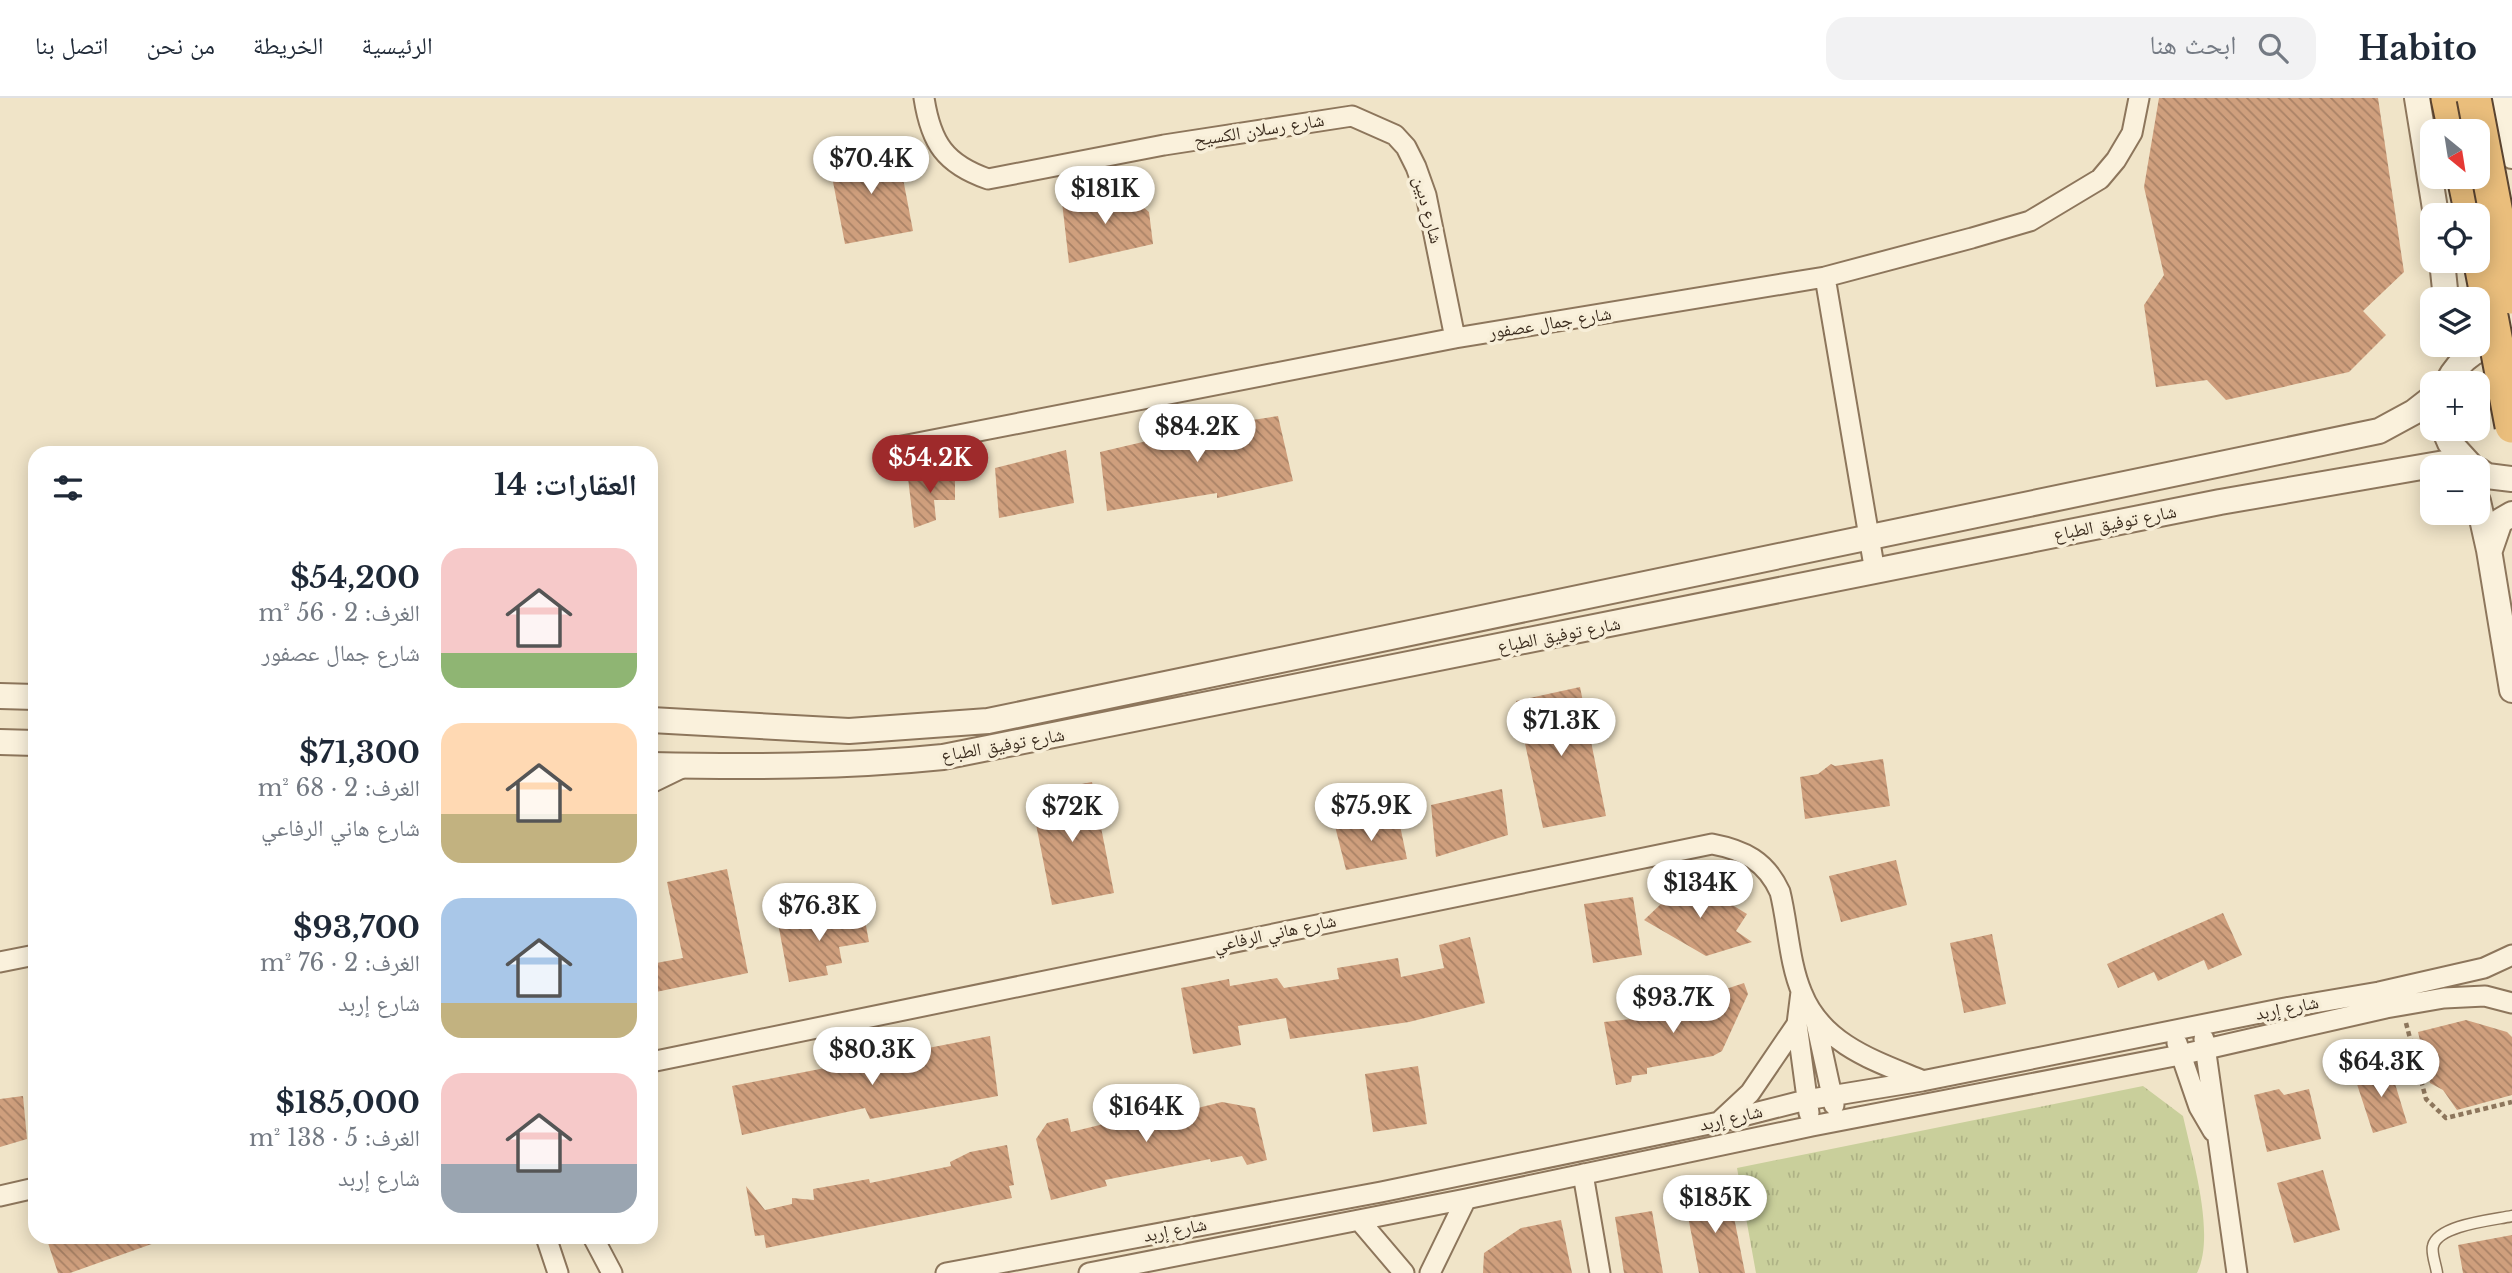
<!DOCTYPE html>
<html lang="ar">
<meta charset="utf-8">
<style>
:root{--surface:#fff;--page:#f2f2f3;--text:#1f2937;--muted:#747a83;--line:#e0e1e3;--accent:#9e2a2b}
body{margin:0;font-family:"Libre Baskerville","Noto Naskh Arabic",serif;background:var(--page);color:var(--text);direction:rtl;height:100vh;display:flex;flex-direction:column;font-size:26px;white-space:nowrap}
*{box-sizing:border-box;margin:0}
p{font-size:23px;color:var(--muted)}
.icon{flex:none;width:38px;height:38px;fill:none;stroke:currentColor;stroke-width:2;stroke-linecap:round;stroke-linejoin:round}
.map{position:relative;flex:1;overflow:hidden;direction:ltr}
.side{position:absolute;left:28px;top:348px;width:630px;height:798px;display:flex;flex-direction:column;background:var(--surface);border-radius:21px;box-shadow:0 4px 18px #0003;direction:rtl}
.side>*{flex:none}
.needle{width:46px;rotate:150deg}
.buttons{position:absolute;left:2420px;top:21px;display:grid;gap:14px}
.buttons a{display:grid;place-items:center;width:70px;height:70px;border-radius:14px;background:var(--surface);box-shadow:0 4px 18px #0003;font-size:35px}
.price{position:absolute;translate:-50% -60px;padding:0 16px;border-radius:24px;background:#fff;color:#222;font-size:23px;line-height:46px;filter:drop-shadow(0 2px 4px #0008)}
.price::after{content:'';position:absolute;left:50%;top:42px;width:21px;height:16px;margin-left:-10px;background:inherit;clip-path:polygon(0 0,100% 0,50% 100%)}
.price.current{background:var(--accent);color:#fff}
ul{padding:0;list-style:none}
li{display:flex;align-items:center;gap:21px;height:175px;padding:0 21px}
li span{display:grid;place-items:center;flex:none;width:196px;height:140px;border-radius:21px;color:#555}
li>.icon{margin-inline-start:auto}
span .icon{width:84px;height:84px;fill:#fffc;stroke-width:1}
li b{font-size:30px}
h2{display:flex;justify-content:space-between;align-items:center;height:84px;padding:0 21px;font-size:30px}
header{display:flex;align-items:center;gap:42px;box-sizing:border-box;height:98px;padding:0 35px;background:var(--surface);border-bottom:2px solid var(--line)}
header strong{font-size:33px}
nav{display:flex;gap:38px;margin-inline-start:auto;font-size:24px}
.search{width:490px;height:63px;background:var(--page);display:flex;align-items:center;gap:18px;box-sizing:border-box;padding:0 24px;border-radius:21px;color:var(--muted);font-size:26px}
.map>svg:first-child{display:block}
.grass{fill:url(#grass-tufts)}
.building{fill:url(#building-back-hatch)}
.lines{fill:none;stroke-linecap:round;stroke-linejoin:round}
.service-casing{stroke:#8d765c;stroke-width:13}
.minor-casing{stroke:#8d765c;stroke-width:23}
.tertiary-casing{stroke:#8d765c;stroke-width:28}
.trunk-casing{stroke:#5b4430;stroke-width:37}
.path{stroke:#8d765c;stroke-width:4.5;stroke-dasharray:5 3.5;stroke-linecap:butt}
.service{stroke:#faf1dc;stroke-width:10}
.minor{stroke:#faf1dc;stroke-width:19}
.tertiary{stroke:#faf1dc;stroke-width:24}
.trunk{stroke:#eabe7c;stroke-width:33}
.trunk-bridge-casing{stroke:#5b4430;stroke-width:37;stroke-linecap:butt}
.trunk-bridge{stroke:#eabe7c;stroke-width:33}
.labels{text-anchor:middle;dominant-baseline:central;stroke-width:7;stroke-linejoin:round;paint-order:stroke}
.street-label{font-size:18px;fill:#3d2e20;stroke:#f7eed8}
</style>
<header>
<strong>Habito</strong>
<div class="search"><svg class="icon" aria-label="search" viewBox="0 0 24 24"><circle cx="10" cy="10" r="6"/><path d="M15 15l6 6"/></svg>ابحث هنا</div>
<nav><a>الرئيسية</a><a>الخريطة</a><a>من نحن</a><a>اتصل بنا</a></nav>
</header>
<div class="map">
<svg width="2512" height="1175" viewBox="0 0 2512 1175">
<defs>
<pattern id="grass-tufts" width="24" height="20" patternUnits="userSpaceOnUse" patternTransform="scale(1.75)"><rect width="24" height="20" fill="#c9cf9b"/><path d="M3 7l-1-3M5 7V3M7 7l1-3M15 17l-1-3M17 17v-4M19 17l1-3" fill="none" stroke="#aeb285"/></pattern>
<pattern id="building-back-hatch" width="6" height="6" patternUnits="userSpaceOnUse" patternTransform="scale(1.75)"><rect width="6" height="6" fill="#cf9f7d"/><path d="M-1 5l2 2M0 0l6 6M5-1l2 2" fill="none" stroke="#a98266"/></pattern>
</defs>
<rect width="100%" height="100%" fill="#f0e4c8"/>
<!-- grass -->
<path class="grass" d="M2143,988L2183,1018C2192,1059 2216,1137 2197,1175H1756L1737,1070Z"/>
<!-- building -->
<path class="building" d="M2159,0H2378L2404,174L2363,213L2386,237L2349,274L2226,302L2207,282L2156,289L2144,207L2164,177L2144,89Z
M897,49L913,133L845,146L829,63Z
M1128,96L1149,114L1153,146L1069,165L1062,104Z
M1278,318L1293,383L1217,400V395L1107,413L1100,354L1207,329Z
M1066,352L1074,405L999,420L995,370Z
M955,374V402H934L936,422L914,430L908,380Z
M1580,589L1606,718L1543,730L1516,603Z
M1883,661L1890,708L1805,721L1800,679L1818,676L1831,666L1835,668Z
M1092,684L1114,795L1052,807L1030,696Z
M1502,691L1508,737L1436,759L1431,707Z
M1398,718L1407,761L1346,772L1335,728Z
M1896,762L1907,807L1841,824L1829,778Z
M727,771L748,875L651,895V866L683,860L667,784Z
M1695,784L1747,816L1736,833L1752,844L1706,858L1644,822L1680,788L1687,796Z
M1633,799L1642,857L1593,865L1584,806Z
M844,813L842,821L864,817L869,844L839,849L842,865L826,868L828,877L789,884L778,825Z
M2223,815L2242,857L2208,872L2204,862L2158,883L2154,874L2118,890L2107,866Z
M1992,836L2006,906L1964,915L1950,845Z
M1470,839L1485,905L1409,924L1290,941L1286,920L1238,928L1241,947L1193,956L1181,890L1229,881L1230,888L1277,880L1284,890L1339,881L1337,870L1398,860L1401,879L1444,870L1439,847Z
M1744,885L1748,896L1722,953L1713,958L1647,970V976L1632,978L1631,984L1616,987L1604,924L1686,915L1685,907L1711,903L1720,893Z
M2466,922L2507,934L2512,939V997L2457,1012L2443,992L2430,985L2418,934Z
M990,938L998,998L870,1021L865,1010L742,1037L732,988Z
M2389,966L2407,1025L2373,1035L2354,977Z
M1418,968L1427,1026L1373,1034L1365,976Z
M2279,991L2284,997L2309,991L2321,1041L2267,1054L2254,997Z
M23,998L27,1041L0,1049V1001Z
M1166,1004L1169,1017L1222,1004L1255,1010L1267,1062L1247,1067L1242,1058L1211,1064L1210,1061L1105,1082L1107,1088L1051,1102L1036,1041L1047,1025L1068,1020L1071,1034L1116,1023L1114,1014Z
M1007,1047L1014,1087L1009,1088L1012,1100L766,1150L764,1137L755,1138L746,1088L765,1112L792,1106V1100L814,1102L813,1091L869,1081L870,1085L951,1068L950,1064L970,1054Z
M2323,1072L2340,1132L2294,1145L2277,1085Z
M1729,1094L1745,1175H1699L1685,1103Z
M1652,1113L1663,1175H1624L1615,1119Z
M1561,1122L1572,1175H1483L1484,1155L1521,1130Z
M2512,1137V1175H2463L2458,1147Z
M46,1139H163V1142L70,1175H58Z"/>
<g class="lines">
<!-- service casing -->
<g class="service-casing">
<path id="service" d="M2437,1175C2436,1167 2431,1155 2433,1148C2438,1127 2493,1122 2512,1118"/>
</g>
<!-- minor casing -->
<g class="minor-casing">
<path id="minor" d="M924,0C931,45 945,66 988,81L1164,47L1352,18L1395,37L1406,49L1416,69L1426,97L1455,240
M1825,179L1875,474
M897,349L1455,240L1825,179L1972,140L2030,123L2100,81L2116,62L2132,35L2139,0
M651,685L686,668
M0,864L35,857
M1801,894L1797,926L1809,1015
M1815,920L1834,1007
M2204,941L2237,1175
M2177,945L2199,1009L2213,1033
M651,964L1712,746C1744,752 1766,763 1780,794C1788,826 1789,865 1802,895C1822,946 1875,963 1921,982
M1720,1023L1750,995L1797,926
M1583,1076L1600,1175
M0,1098L35,1090
M1359,1122L1404,1175
M546,1139L558,1175
M593,1139L612,1175
M946,1175L1381,1094L1719,1024L1806,1002L1922,983L2285,910L2379,894L2484,870L2512,857
M1089,1175L1466,1101L1812,1028L2180,957L2386,910L2444,900L2485,898L2512,905
M1430,1175L1466,1101"/>
</g>
<!-- tertiary casing -->
<g class="tertiary-casing">
<path id="tertiary" d="M2417,0L2436,117
M2502,0L2512,58
M2442,163L2446,201
M2447,285C2460,259 2483,245 2511,243
M2444,331L2450,345L2472,369
M2478,372L2487,378L2512,381
M2478,403L2489,452L2512,592
M2490,452L2500,423L2512,416
M0,598L35,599
M651,622L849,633L988,623L2379,333L2414,314L2432,300
M0,644L35,645
M651,667C748,669 846,669 943,659L2220,404L2462,362"/>
</g>
<!-- trunk casing -->
<g class="trunk-casing">
<path id="trunk" d="M2448,0L2455,33
M2464,79L2472,117"/>
</g>
<!-- path -->
<path class="path" d="M2406,925L2426,1001L2446,1020L2512,1004"/>
<!-- service -->
<use href="#service" class="service"/>
<!-- minor -->
<use href="#minor" class="minor"/>
<!-- tertiary -->
<use href="#tertiary" class="tertiary"/>
<!-- trunk -->
<use href="#trunk" class="trunk"/>
<!-- trunk-bridge casing -->
<g class="trunk-bridge-casing">
<path id="trunk-bridge" d="M2474,0L2512,199
M2478,150L2512,328"/>
</g>
<!-- trunk-bridge -->
<use href="#trunk-bridge" class="trunk-bridge"/>
</g>
<g class="labels">
<!-- street labels -->
<g class="street-label">
<text transform="translate(1259 32) rotate(-9)">شارع رسلان الكسيح</text>
<text transform="translate(1428 112) rotate(75)">شارع دبين</text>
<text transform="translate(1550 225) rotate(-9)">شارع جمال عصفور</text>
<text transform="translate(2115 425) rotate(-11)">شارع توفيق الطباع</text>
<text transform="translate(1559 537) rotate(-11)">شارع توفيق الطباع</text>
<text transform="translate(1003 647) rotate(-10)">شارع توفيق الطباع</text>
<text transform="translate(1275 835) rotate(-12)">شارع هاني الرفاعي</text>
<text transform="translate(2287 910) rotate(-11)">شارع إربد</text>
<text transform="translate(1731 1020) rotate(-13)">شارع إربد</text>
<text transform="translate(1175 1132) rotate(-11)">شارع إربد</text>
</g>
</g>
</svg>
<div class="buttons">
<a><svg class="needle" viewBox="-14 -14 28 28"><path d="M0-13l5 13h-10z" fill="#e53935"/><path d="M0 13l5-13h-10z" fill="#747a83"/></svg></a>
<a><svg class="icon" aria-label="locate" viewBox="0 0 24 24"><circle cx="12" cy="12" r="6"/><path d="M12 2v4M12 18v4M2 12h4M18 12h4"/></svg></a>
<a><svg class="icon" aria-label="layers" viewBox="0 0 24 24"><path d="M12 4l9 5-9 5-9-5zM3 14l9 5 9-5"/></svg></a>
<a>+</a>
<a>−</a>
</div>
<b class="price" style="left:871px;top:98px">$70.4K</b>
<b class="price" style="left:1105px;top:128px">$181K</b>
<b class="price" style="left:1197px;top:366px">$84.2K</b>
<b class="price current" style="left:930px;top:397px">$54.2K</b>
<b class="price" style="left:1561px;top:660px">$71.3K</b>
<b class="price" style="left:1371px;top:745px">$75.9K</b>
<b class="price" style="left:1072px;top:746px">$72K</b>
<b class="price" style="left:1700px;top:822px">$134K</b>
<b class="price" style="left:819px;top:845px">$76.3K</b>
<b class="price" style="left:1673px;top:937px">$93.7K</b>
<b class="price" style="left:872px;top:989px">$80.3K</b>
<b class="price" style="left:2381px;top:1001px">$64.3K</b>
<b class="price" style="left:1146px;top:1046px">$164K</b>
<b class="price" style="left:1715px;top:1137px">$185K</b>
<section class="side">
<h2>العقارات: 14<svg class="icon" aria-label="filters" viewBox="0 0 24 24"><path d="M4 7h16M4 17h16"/><circle cx="9" cy="7" r="2"/><circle cx="15" cy="17" r="2"/></svg></h2>
<ul>
<li><span style="background:linear-gradient(#f6c9c9 75%,#8fb573 0)"><svg class="icon" aria-label="home" viewBox="0 0 24 24"><path d="M3 11l9-7 9 7M6 9v11h12V9"/></svg></span><div><b>$54,200</b><p>الغرف: 2 · 56 m²</p><p>شارع جمال عصفور</p></div></li>
<li><span style="background:linear-gradient(#ffd9b3 65%,#c2b280 0)"><svg class="icon" aria-label="home" viewBox="0 0 24 24"><path d="M3 11l9-7 9 7M6 9v11h12V9"/></svg></span><div><b>$71,300</b><p>الغرف: 2 · 68 m²</p><p>شارع هاني الرفاعي</p></div></li>
<li><span style="background:linear-gradient(#a9c7e8 75%,#c2b280 0)"><svg class="icon" aria-label="home" viewBox="0 0 24 24"><path d="M3 11l9-7 9 7M6 9v11h12V9"/></svg></span><div><b>$93,700</b><p>الغرف: 2 · 76 m²</p><p>شارع إربد</p></div></li>
<li><span style="background:linear-gradient(#f6c9c9 65%,#9aa5b1 0)"><svg class="icon" aria-label="home" viewBox="0 0 24 24"><path d="M3 11l9-7 9 7M6 9v11h12V9"/></svg></span><div><b>$185,000</b><p>الغرف: 5 · 138 m²</p><p>شارع إربد</p></div></li>
</ul>
</section>
</div>
